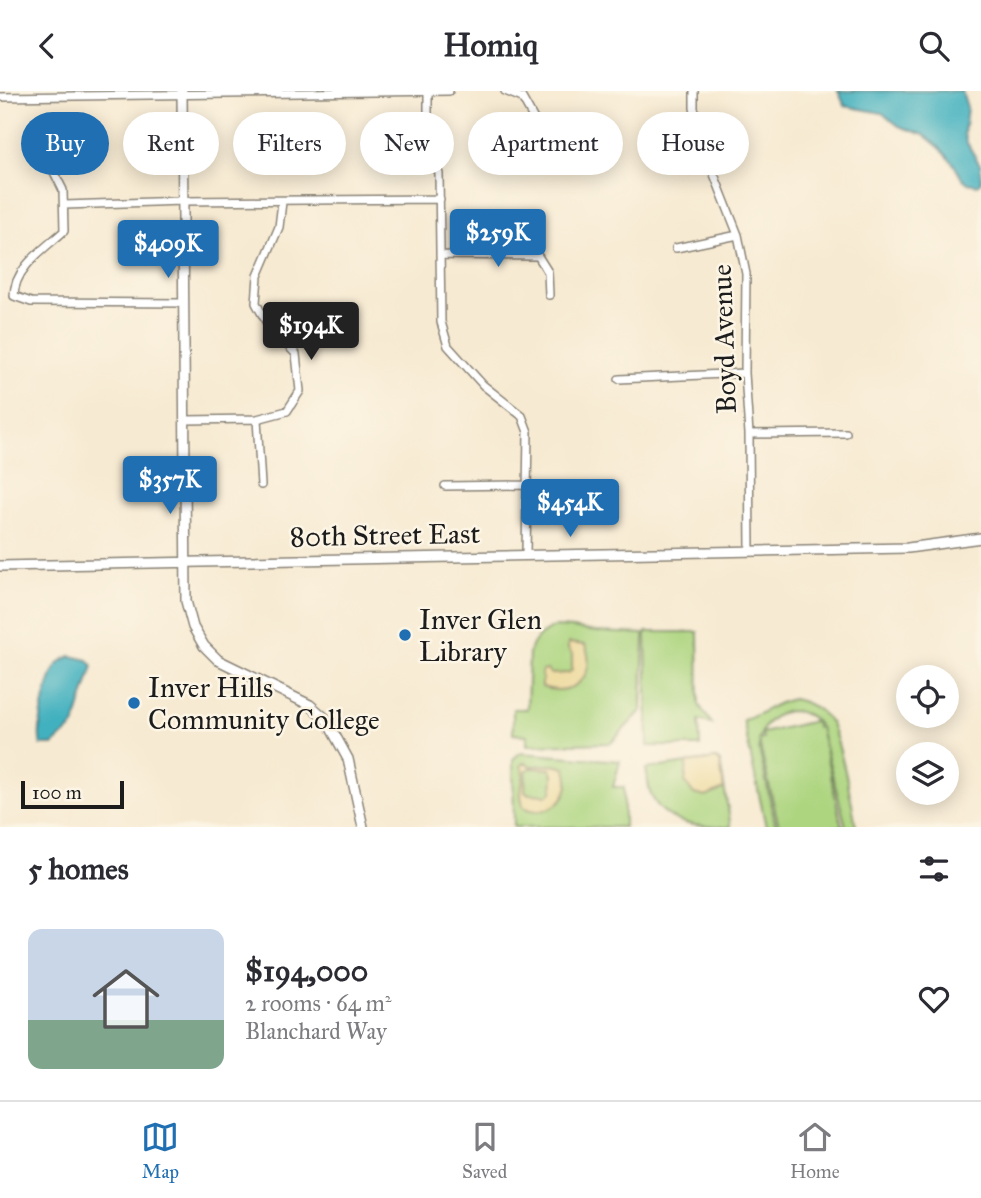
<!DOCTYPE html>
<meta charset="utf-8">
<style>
:root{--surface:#fff;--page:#f2f2f3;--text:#2b2b33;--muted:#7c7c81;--line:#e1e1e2;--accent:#1f6fb2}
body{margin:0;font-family:"IM FELL Great Primer",serif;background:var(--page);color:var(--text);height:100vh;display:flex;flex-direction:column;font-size:26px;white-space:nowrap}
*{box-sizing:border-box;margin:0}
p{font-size:23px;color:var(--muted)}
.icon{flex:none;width:38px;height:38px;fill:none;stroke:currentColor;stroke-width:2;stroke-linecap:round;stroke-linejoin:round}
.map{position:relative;height:736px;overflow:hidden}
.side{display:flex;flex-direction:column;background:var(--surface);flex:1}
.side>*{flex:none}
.hud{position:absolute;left:21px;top:21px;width:940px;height:63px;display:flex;gap:14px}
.buttons{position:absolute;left:896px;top:574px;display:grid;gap:14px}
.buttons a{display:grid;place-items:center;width:63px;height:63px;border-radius:50%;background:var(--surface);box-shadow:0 4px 18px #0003;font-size:35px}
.scale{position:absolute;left:21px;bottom:18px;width:103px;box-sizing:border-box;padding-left:7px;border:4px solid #1c1c1c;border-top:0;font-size:19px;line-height:24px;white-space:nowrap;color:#1c1c1c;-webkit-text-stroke:5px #fcf5e5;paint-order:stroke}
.price{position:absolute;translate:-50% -60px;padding:0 16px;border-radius:7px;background:var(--accent);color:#fff;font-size:23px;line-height:46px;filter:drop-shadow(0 2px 4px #0008)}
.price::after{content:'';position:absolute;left:50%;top:42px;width:21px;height:16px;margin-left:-10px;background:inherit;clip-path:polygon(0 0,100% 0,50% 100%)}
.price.current{background:#222;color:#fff}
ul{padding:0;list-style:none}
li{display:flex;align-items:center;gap:21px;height:175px;padding:0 28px}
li+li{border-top:2px solid var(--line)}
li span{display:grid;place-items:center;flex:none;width:196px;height:140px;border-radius:14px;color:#555}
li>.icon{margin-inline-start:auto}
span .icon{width:84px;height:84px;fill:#fffc;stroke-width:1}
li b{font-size:30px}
h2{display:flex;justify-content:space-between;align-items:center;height:84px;padding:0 28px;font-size:30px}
.tag{padding:0 24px;border-radius:32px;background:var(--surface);box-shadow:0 4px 18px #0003;font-size:24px;line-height:63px}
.tag.current{background:var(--accent);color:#fff}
header{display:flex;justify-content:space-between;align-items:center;height:91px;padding:0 28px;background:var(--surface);font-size:32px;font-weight:800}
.tab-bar{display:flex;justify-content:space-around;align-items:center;height:98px;border-top:2px solid var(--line);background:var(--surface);font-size:19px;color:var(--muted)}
.tab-bar a{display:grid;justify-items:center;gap:4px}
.tab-bar .current{color:var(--accent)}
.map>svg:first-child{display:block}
.green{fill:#add580;stroke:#64784e;stroke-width:2;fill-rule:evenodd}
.sand{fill:#eeda9e;stroke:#857b5d;stroke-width:2;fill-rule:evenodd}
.water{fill:#43b1bf;stroke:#30666e;stroke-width:2}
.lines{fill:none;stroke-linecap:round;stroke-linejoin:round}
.minor-casing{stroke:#8a8377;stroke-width:10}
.tertiary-casing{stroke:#8a8377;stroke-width:12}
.minor{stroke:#fff;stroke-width:7}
.tertiary{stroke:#fff;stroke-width:9}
.poi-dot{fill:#1f6fb2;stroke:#fcf5e5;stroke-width:2.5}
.labels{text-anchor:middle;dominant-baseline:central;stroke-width:5;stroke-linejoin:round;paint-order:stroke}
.street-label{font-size:28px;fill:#1c1c1c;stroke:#fcf5e5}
.poi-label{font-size:28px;fill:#1c1c1c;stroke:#fcf5e5;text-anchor:start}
</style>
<header><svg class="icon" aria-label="back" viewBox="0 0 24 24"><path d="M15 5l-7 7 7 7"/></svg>Homiq<svg class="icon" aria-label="search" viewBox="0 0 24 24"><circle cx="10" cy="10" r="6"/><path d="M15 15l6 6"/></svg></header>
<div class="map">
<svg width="981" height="736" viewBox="0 0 981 736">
<rect width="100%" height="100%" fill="#fcf5e5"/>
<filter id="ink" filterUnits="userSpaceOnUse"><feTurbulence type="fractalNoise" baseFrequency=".0143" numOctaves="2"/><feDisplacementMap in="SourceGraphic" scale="14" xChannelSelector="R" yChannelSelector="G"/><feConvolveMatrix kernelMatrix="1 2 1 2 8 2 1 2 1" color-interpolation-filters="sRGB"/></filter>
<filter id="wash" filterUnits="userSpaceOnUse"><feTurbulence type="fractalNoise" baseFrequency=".00686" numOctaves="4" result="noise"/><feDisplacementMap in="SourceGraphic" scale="28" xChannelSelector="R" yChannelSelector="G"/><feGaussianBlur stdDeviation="1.57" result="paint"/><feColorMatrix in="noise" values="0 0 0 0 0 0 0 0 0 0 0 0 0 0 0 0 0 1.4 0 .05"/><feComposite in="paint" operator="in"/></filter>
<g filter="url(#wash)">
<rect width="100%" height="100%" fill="#f7ead2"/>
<!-- green -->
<path class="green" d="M555,536L572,537L596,541L644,543L642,619L611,652L527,654V644L513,643V618H527L529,562C534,548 542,541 555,536Z
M646,541H698L699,614L712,633L699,629L700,655H648Z
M793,608C808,611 820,617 829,630C839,644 853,716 856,736H846L820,636L842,736H779L759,651V658L776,736H766L743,629C763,624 772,612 793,608ZM788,620C802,620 812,624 820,636H816L815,630L762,642L763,648L759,649C763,633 772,624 788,620Z
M520,662L620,670L613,696H624V736H514L513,668Z
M716,668L720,671L731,736C701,736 668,736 652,706C648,698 648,687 646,678Z"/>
<!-- sand -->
<path class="sand" d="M568,552L585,554C598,585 573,607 542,596V580L547,579L551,583L568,582L572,579V563L568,558Z
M716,668L720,671L724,698L706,706L694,703L685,691L687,672Z
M523,672H527L530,675L554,674L565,677C578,704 549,729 523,716C523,712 521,709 521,705C520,694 527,685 521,675ZM530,677L550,678L553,684L552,701L548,704L529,703L525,700L526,680Z"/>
<!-- water -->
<path class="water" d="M838,0H962L967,16L964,43L966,50L980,74L981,90L978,94L968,92L961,86L953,72L941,58L924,44L899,35L882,22L845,15Z
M71,565L88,569L93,575L74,635L53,654H41C36,639 48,586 57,574C61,569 66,567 71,565Z"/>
</g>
<g filter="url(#ink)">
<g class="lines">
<!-- minor casing -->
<g class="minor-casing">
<path id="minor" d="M428,0V47L439,83L441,231L448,255L483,294L522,325L528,341L526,463
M505,0L522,7L540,39
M694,0V17L706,63L738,144L746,183L745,282L749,343L750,460
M0,6L449,0
M50,73L63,99L64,140C44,158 14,177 14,205L31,211L182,212
M65,114L183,110L440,108
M676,157L738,144
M440,164L538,165L548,181L549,204
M619,288L745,282
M257,328L261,394
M185,329L257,328L287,320L300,300L296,263L268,234L256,212L258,185L279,136L282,111
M749,343L846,342
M445,395L527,394"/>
</g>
<!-- tertiary casing -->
<g class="tertiary-casing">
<path id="tertiary" d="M182,0L186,510L193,536L204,555L218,569L310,614L326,628L348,668L363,736
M0,475L908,457L981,447"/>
</g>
<!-- minor -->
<use href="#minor" class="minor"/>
<!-- tertiary -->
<use href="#tertiary" class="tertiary"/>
</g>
</g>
<!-- markers -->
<g class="poi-dot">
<circle cx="405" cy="544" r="7"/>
<circle cx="134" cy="612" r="7"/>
</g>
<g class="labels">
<!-- street labels -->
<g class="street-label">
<text transform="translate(724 248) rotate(-92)">Boyd Avenue</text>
<text transform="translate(385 444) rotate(-1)">80th Street East</text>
</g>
<!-- poi labels -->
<g class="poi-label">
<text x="419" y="528">Inver Glen<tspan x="419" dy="32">Library</tspan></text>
<text x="148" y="596">Inver Hills<tspan x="148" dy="32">Community College</tspan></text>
</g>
</g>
</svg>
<div class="buttons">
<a><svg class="icon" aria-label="locate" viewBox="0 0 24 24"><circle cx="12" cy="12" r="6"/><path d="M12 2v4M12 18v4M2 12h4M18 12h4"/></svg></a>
<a><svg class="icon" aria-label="layers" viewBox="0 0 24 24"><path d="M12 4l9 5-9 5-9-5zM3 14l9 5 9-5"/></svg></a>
</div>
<div class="scale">100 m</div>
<b class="price" style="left:498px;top:178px">$259K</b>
<b class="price" style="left:168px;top:189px">$409K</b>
<b class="price current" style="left:311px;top:271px">$194K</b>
<b class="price" style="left:170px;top:425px">$357K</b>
<b class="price" style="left:570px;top:448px">$454K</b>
<div class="hud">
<a class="tag current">Buy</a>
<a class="tag">Rent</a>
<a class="tag">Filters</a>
<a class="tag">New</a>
<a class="tag">Apartment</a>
<a class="tag">House</a>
</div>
</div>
<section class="side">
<h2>5 homes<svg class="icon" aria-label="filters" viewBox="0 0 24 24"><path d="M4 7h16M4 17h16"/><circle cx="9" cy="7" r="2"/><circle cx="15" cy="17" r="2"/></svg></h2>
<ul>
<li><span style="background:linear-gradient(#c9d6e8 65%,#7fa58c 0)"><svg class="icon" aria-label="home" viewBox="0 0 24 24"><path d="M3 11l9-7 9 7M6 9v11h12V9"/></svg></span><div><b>$194,000</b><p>2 rooms · 64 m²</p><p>Blanchard Way</p></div><svg class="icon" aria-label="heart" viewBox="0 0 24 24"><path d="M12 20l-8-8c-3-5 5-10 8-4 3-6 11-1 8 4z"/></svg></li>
</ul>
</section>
<nav class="tab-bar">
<a class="current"><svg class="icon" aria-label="map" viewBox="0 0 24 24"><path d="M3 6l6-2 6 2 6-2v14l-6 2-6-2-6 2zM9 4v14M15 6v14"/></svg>Map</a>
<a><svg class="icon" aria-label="saved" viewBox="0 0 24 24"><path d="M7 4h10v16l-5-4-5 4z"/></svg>Saved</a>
<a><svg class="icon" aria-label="home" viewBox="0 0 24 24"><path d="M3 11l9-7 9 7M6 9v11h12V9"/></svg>Home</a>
</nav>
